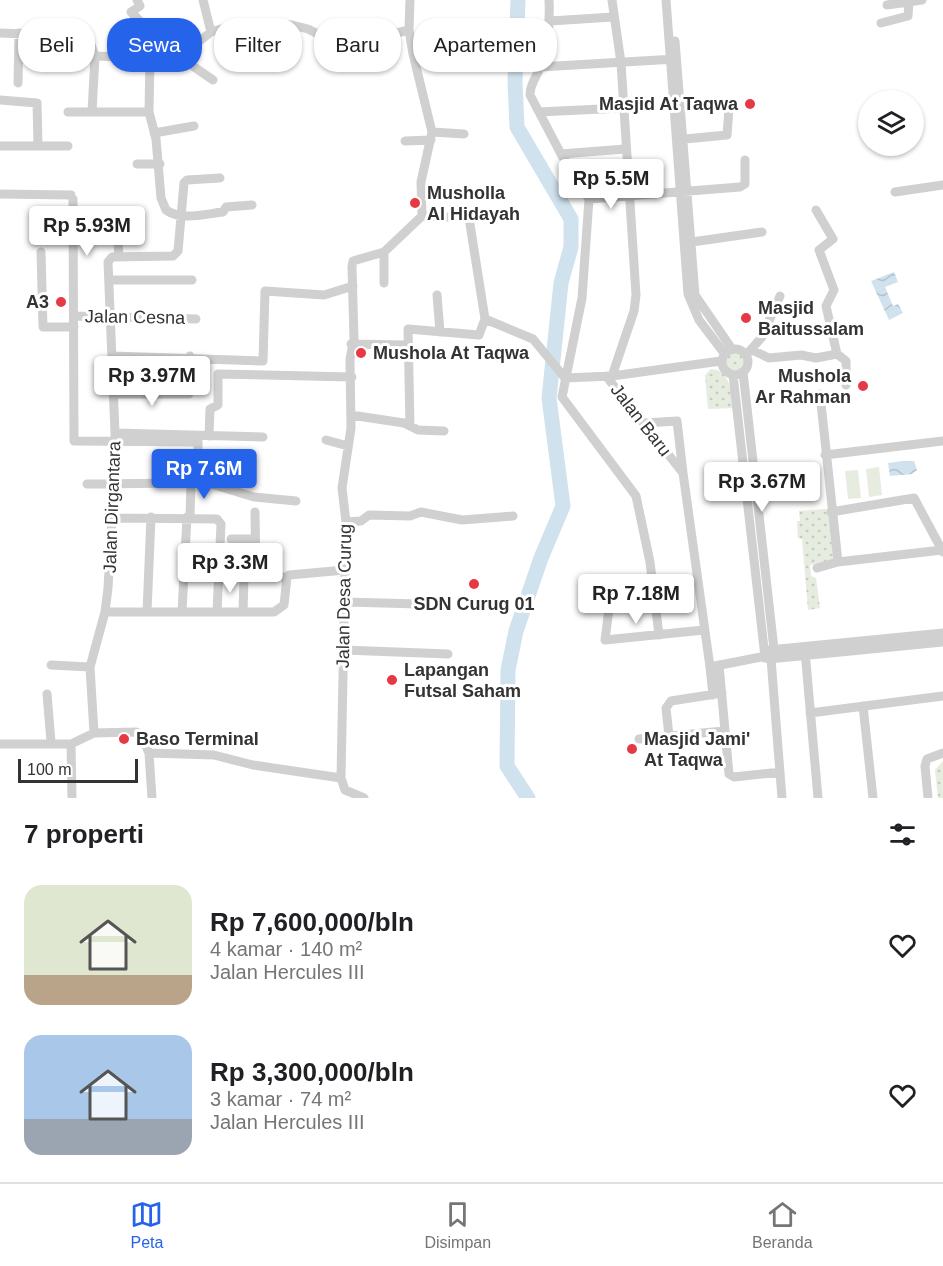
<!DOCTYPE html>
<html lang="id">
<meta charset="utf-8">
<style>
:root{--surface:#fff;--page:#f6f6f6;--text:#202124;--muted:#757577;--line:#e0e0e0;--accent:#2563eb}
body{margin:0;font-family:Helvetica,sans-serif;background:var(--page);color:var(--text);height:100vh;display:flex;flex-direction:column;font-size:22px;white-space:nowrap}
*{box-sizing:border-box;margin:0}
p{font-size:20px;color:var(--muted)}
.icon{flex:none;width:33px;height:33px;fill:none;stroke:currentColor;stroke-width:2;stroke-linecap:round;stroke-linejoin:round}
.map{position:relative;height:798px;overflow:hidden}
.sheet{display:flex;flex-direction:column;background:var(--surface);flex:1}
.sheet>*{flex:none}
.banner{position:absolute;left:18px;top:18px;width:600px;height:54px;display:flex;gap:12px}
.controls{position:absolute;left:858px;top:90px;display:grid;gap:12px}
.controls a{display:grid;place-items:center;width:66px;height:66px;border-radius:50%;background:var(--surface);box-shadow:0 2px 4px #0004;font-size:30px}
.scale{position:absolute;left:18px;bottom:15px;width:120px;box-sizing:border-box;padding-left:6px;border:3px solid #333;border-top:0;font-size:16px;line-height:21px;white-space:nowrap;color:#333;-webkit-text-stroke:4px #fff;paint-order:stroke}
.price{position:absolute;translate:-50% -51px;padding:0 14px;border-radius:6px;background:#fff;color:#222;font-size:20px;line-height:39px;filter:drop-shadow(0 2px 3px #0008)}
.price::after{content:'';position:absolute;left:50%;top:36px;width:18px;height:14px;margin-left:-9px;background:inherit;clip-path:polygon(0 0,100% 0,50% 100%)}
.price.current{background:var(--accent);color:#fff}
ul{padding:0;list-style:none}
li{display:flex;align-items:center;gap:18px;height:150px;padding:0 24px}
li span{display:grid;place-items:center;flex:none;width:168px;height:120px;border-radius:18px;color:#555}
li>.icon{margin-inline-start:auto}
span .icon{width:72px;height:72px;fill:#fffc;stroke-width:1}
li b{font-size:26px}
h2{display:flex;justify-content:space-between;align-items:center;height:72px;padding:0 24px;font-size:26px}
.pill{padding:0 21px;border-radius:24px;background:var(--surface);box-shadow:0 2px 4px #0004;font-size:21px;line-height:54px}
.pill.current{background:var(--accent);color:#fff}
.tab-bar{display:flex;justify-content:space-around;align-items:center;height:84px;border-top:2px solid var(--line);background:var(--surface);font-size:16px;color:var(--muted)}
.tab-bar a{display:grid;justify-items:center;gap:3px}
.tab-bar .current{color:var(--accent)}
.map>svg:first-child{display:block}
.grass{fill:url(#grass-dots)}
.pitch{fill:#e6ecdf}
.water{fill:url(#water-waves)}
.lines{fill:none;stroke-linecap:round;stroke-linejoin:round}
.river{stroke:#cfe2ee;stroke-width:15}
.minor{stroke:#d0d0d0;stroke-width:9}
.poi-dot{fill:#e63946;stroke:#fff;stroke-width:2}
.labels{text-anchor:middle;dominant-baseline:central;stroke-width:6;stroke-linejoin:round;paint-order:stroke}
.poi-label{font-size:18px;font-weight:bold;fill:#333;stroke:#fff;text-anchor:start}
.street-label{font-size:18px;fill:#333;stroke:#fff}
</style>
<div class="map">
<svg width="943" height="798" viewBox="0 0 943 798">
<defs>
<pattern id="grass-dots" width="8" height="8" patternUnits="userSpaceOnUse" patternTransform="scale(1.5)"><rect width="8" height="8" fill="#e6ecdf"/><path d="M2 2h.1M6 6h.1" fill="none" stroke="#c6cbc0" stroke-width="1.8" stroke-linecap="round"/></pattern>
<pattern id="water-waves" width="16" height="10" patternUnits="userSpaceOnUse" patternTransform="scale(1.5)"><rect width="16" height="10" fill="#cfe2ee"/><path d="M0 5q4-4 8 0t8 0" fill="none" stroke="#b2c2cd"/></pattern>
</defs>
<rect width="100%" height="100%" fill="#fff"/>
<!-- grass -->
<path class="grass" d="M724 361a11 11 0 1 1 22 0a11 11 0 1 1-22 0Z
M711,369C730,370 732,393 734,408L708,409L705,375Z
M835,508L841,562L810,565L811,576L816,578L820,608L808,610L802,539L798,538L797,521H800L799,511Z
M943,761V798H938L935,770Z"/>
<!-- pitch -->
<path class="pitch" d="M879,467L882,495L869,497L866,469Z
M858,470L861,498L848,499L845,471Z"/>
<!-- water -->
<path class="water" d="M894,272L898,282L885,287L893,306L898,304L903,313L889,320L871,281Z
M902,461H914L917,470L912,474L890,476L888,463Z"/>
<g class="lines">
<!-- river -->
<path class="river" d="M518,0L515,82L517,127L571,219V247L561,283L549,398L563,506L541,558L516,631L508,670L507,766L528,798"/>
<!-- minor -->
<path class="minor" d="M137,0L140,6L131,12L168,50
M203,0L211,32
M410,0L409,30L413,54L432,132L421,182L422,216
M549,0C550,22 548,47 540,68C536,78 530,84 530,95L561,154L589,199L582,298L562,397L636,496L650,562L659,635
M612,0L621,63L636,295L634,311L612,376
M666,0L688,294L699,320L724,353
M887,5L922,0
M550,21L613,17
M881,23L908,16L909,2
M0,33L78,36L89,39L95,56L150,58L168,50H188L211,32L241,23L292,25L308,29L334,42L350,44L409,30
M675,41L695,295L732,349
M178,52L187,62L213,80
M95,56L92,112H149
M150,58L149,112L156,139L161,198L166,210C181,221 205,214 223,212L226,207L252,205
M540,67L675,59
M18,83L19,33
M0,100L37,103L38,146H0
M68,112H92
M539,112L622,108
M432,132L464,134
M154,133L194,126
M685,139L727,135L729,109
M405,141L431,140
M38,146H68
M561,154L625,149
M137,164H160
M895,192L943,185
M0,194L71,195
M73,199L74,441L198,442
M589,199L740,187L745,184V160
M422,216L469,218L504,214
M469,218L485,319
M117,227L119,257
M692,242L762,232
M41,252L43,327H74
M384,252V283
M110,280H192
M437,295L440,332
M74,316L196,319
M351,344L407,345
M722 362a13 13 0 1 1 26 0a13 13 0 1 1-26 0Z
M752,350L769,358L801,355L816,358L837,354L826,306L834,290L819,250L833,239L816,210
M748,353L762,337L780,296
M837,354L846,361V385
M112,356L263,361L265,291L324,295L353,286
M743,372L775,658
M733,375L765,657
M606,376L683,473L710,667L761,657L769,659L943,642
M114,394H189L190,356
M820,394L838,562
M351,415L404,423L418,430L444,431
M645,423L677,421L683,473
M410,426L408,329L479,335L485,319L533,339L565,378L612,376L721,361
M115,433L263,437
M209,436L210,409L218,405V374L352,377
M326,440L348,446
M825,455L943,441
M198,480L254,497L296,501
M198,480V442
M87,484L191,483L198,480
M255,512L256,577
M831,512L914,498L943,552
M190,517L191,483
M113,518L217,519L221,524L217,612
M346,522L361,521L369,515L410,516L421,512L462,520L513,516
M231,539H255
M817,568L838,562L942,550
M228,577H287
M654,596L610,601L605,640L704,630
M345,602L419,604
M105,612H274L284,605L287,577L289,575L345,570
M147,612L151,517
M182,612L187,517
M243,612L244,577
M344,650L448,654
M769,650L943,633
M805,651L818,798
M771,659L782,798
M51,665L90,667
M719,665L729,774L734,777L780,772
M710,667L713,695
M722,693L671,701L666,708L669,736L724,731
M47,694L51,742
M863,706L873,798
M810,713L943,696
M94,733L90,667L105,612L108,588L114,484L115,433L108,262L112,257L173,256L178,251L184,183L187,180L220,178
M639,739L669,736
M0,744H71L94,733L136,732L141,734L149,753L214,755L253,765L341,778L345,790L364,798
M71,744L72,798
M149,753L152,798
M341,778L346,522L342,488L351,428L350,359L354,339L352,267L353,261L384,252L422,216
M928,798L925,766L927,759L943,753"/>
</g>
<!-- markers -->
<g class="poi-dot">
<circle cx="750" cy="104" r="6"/>
<circle cx="415" cy="203" r="6"/>
<circle cx="61" cy="302" r="6"/>
<circle cx="746" cy="318" r="6"/>
<circle cx="361" cy="353" r="6"/>
<circle cx="863" cy="386" r="6"/>
<circle cx="474" cy="584" r="6"/>
<circle cx="392" cy="680" r="6"/>
<circle cx="124" cy="739" r="6"/>
<circle cx="632" cy="749" r="6"/>
</g>
<g class="labels">
<!-- poi labels -->
<g class="poi-label">
<text x="738" y="104" text-anchor="end">Masjid At Taqwa</text>
<text x="427" y="193">Musholla<tspan x="427" dy="21">Al Hidayah</tspan></text>
<text x="49" y="302" text-anchor="end">A3</text>
<text x="758" y="308">Masjid<tspan x="758" dy="21">Baitussalam</tspan></text>
<text x="373" y="353">Mushola At Taqwa</text>
<text x="851" y="376" text-anchor="end">Mushola<tspan x="851" dy="21">Ar Rahman</tspan></text>
<text x="474" y="604" text-anchor="middle">SDN Curug 01</text>
<text x="404" y="670">Lapangan<tspan x="404" dy="21">Futsal Saham</tspan></text>
<text x="136" y="739">Baso Terminal</text>
<text x="644" y="739">Masjid Jami'<tspan x="644" dy="21">At Taqwa</tspan></text>
</g>
<!-- street labels -->
<g class="street-label">
<text transform="translate(135 317) rotate(1)">Jalan Cesna</text>
<text transform="translate(641 420) rotate(52)">Jalan Baru</text>
<text transform="translate(112 507) rotate(-88)">Jalan Dirgantara</text>
<text transform="translate(344 596) rotate(-89)">Jalan Desa Curug</text>
</g>
</g>
</svg>
<div class="controls">
<a><svg class="icon" aria-label="layers" viewBox="0 0 24 24"><path d="M12 4l9 5-9 5-9-5zM3 14l9 5 9-5"/></svg></a>
</div>
<div class="scale">100 m</div>
<b class="price" style="left:611px;top:210px">Rp 5.5M</b>
<b class="price" style="left:87px;top:257px">Rp 5.93M</b>
<b class="price" style="left:152px;top:407px">Rp 3.97M</b>
<b class="price current" style="left:204px;top:500px">Rp 7.6M</b>
<b class="price" style="left:762px;top:513px">Rp 3.67M</b>
<b class="price" style="left:230px;top:594px">Rp 3.3M</b>
<b class="price" style="left:636px;top:625px">Rp 7.18M</b>
<div class="banner">
<a class="pill">Beli</a>
<a class="pill current">Sewa</a>
<a class="pill">Filter</a>
<a class="pill">Baru</a>
<a class="pill">Apartemen</a>
</div>
</div>
<section class="sheet">
<h2>7 properti<svg class="icon" aria-label="filters" viewBox="0 0 24 24"><path d="M4 7h16M4 17h16"/><circle cx="9" cy="7" r="2"/><circle cx="15" cy="17" r="2"/></svg></h2>
<ul>
<li><span style="background:linear-gradient(#dfe7d0 75%,#b9a48a 0)"><svg class="icon" aria-label="home" viewBox="0 0 24 24"><path d="M3 11l9-7 9 7M6 9v11h12V9"/></svg></span><div><b>Rp 7,600,000/bln</b><p>4 kamar · 140 m²</p><p>Jalan Hercules III</p></div><svg class="icon" aria-label="heart" viewBox="0 0 24 24"><path d="M12 20l-8-8c-3-5 5-10 8-4 3-6 11-1 8 4z"/></svg></li>
<li><span style="background:linear-gradient(#a9c7e8 70%,#9aa5b1 0)"><svg class="icon" aria-label="home" viewBox="0 0 24 24"><path d="M3 11l9-7 9 7M6 9v11h12V9"/></svg></span><div><b>Rp 3,300,000/bln</b><p>3 kamar · 74 m²</p><p>Jalan Hercules III</p></div><svg class="icon" aria-label="heart" viewBox="0 0 24 24"><path d="M12 20l-8-8c-3-5 5-10 8-4 3-6 11-1 8 4z"/></svg></li>
</ul>
</section>
<nav class="tab-bar">
<a class="current"><svg class="icon" aria-label="map" viewBox="0 0 24 24"><path d="M3 6l6-2 6 2 6-2v14l-6 2-6-2-6 2zM9 4v14M15 6v14"/></svg>Peta</a>
<a><svg class="icon" aria-label="saved" viewBox="0 0 24 24"><path d="M7 4h10v16l-5-4-5 4z"/></svg>Disimpan</a>
<a><svg class="icon" aria-label="home" viewBox="0 0 24 24"><path d="M3 11l9-7 9 7M6 9v11h12V9"/></svg>Beranda</a>
</nav>
